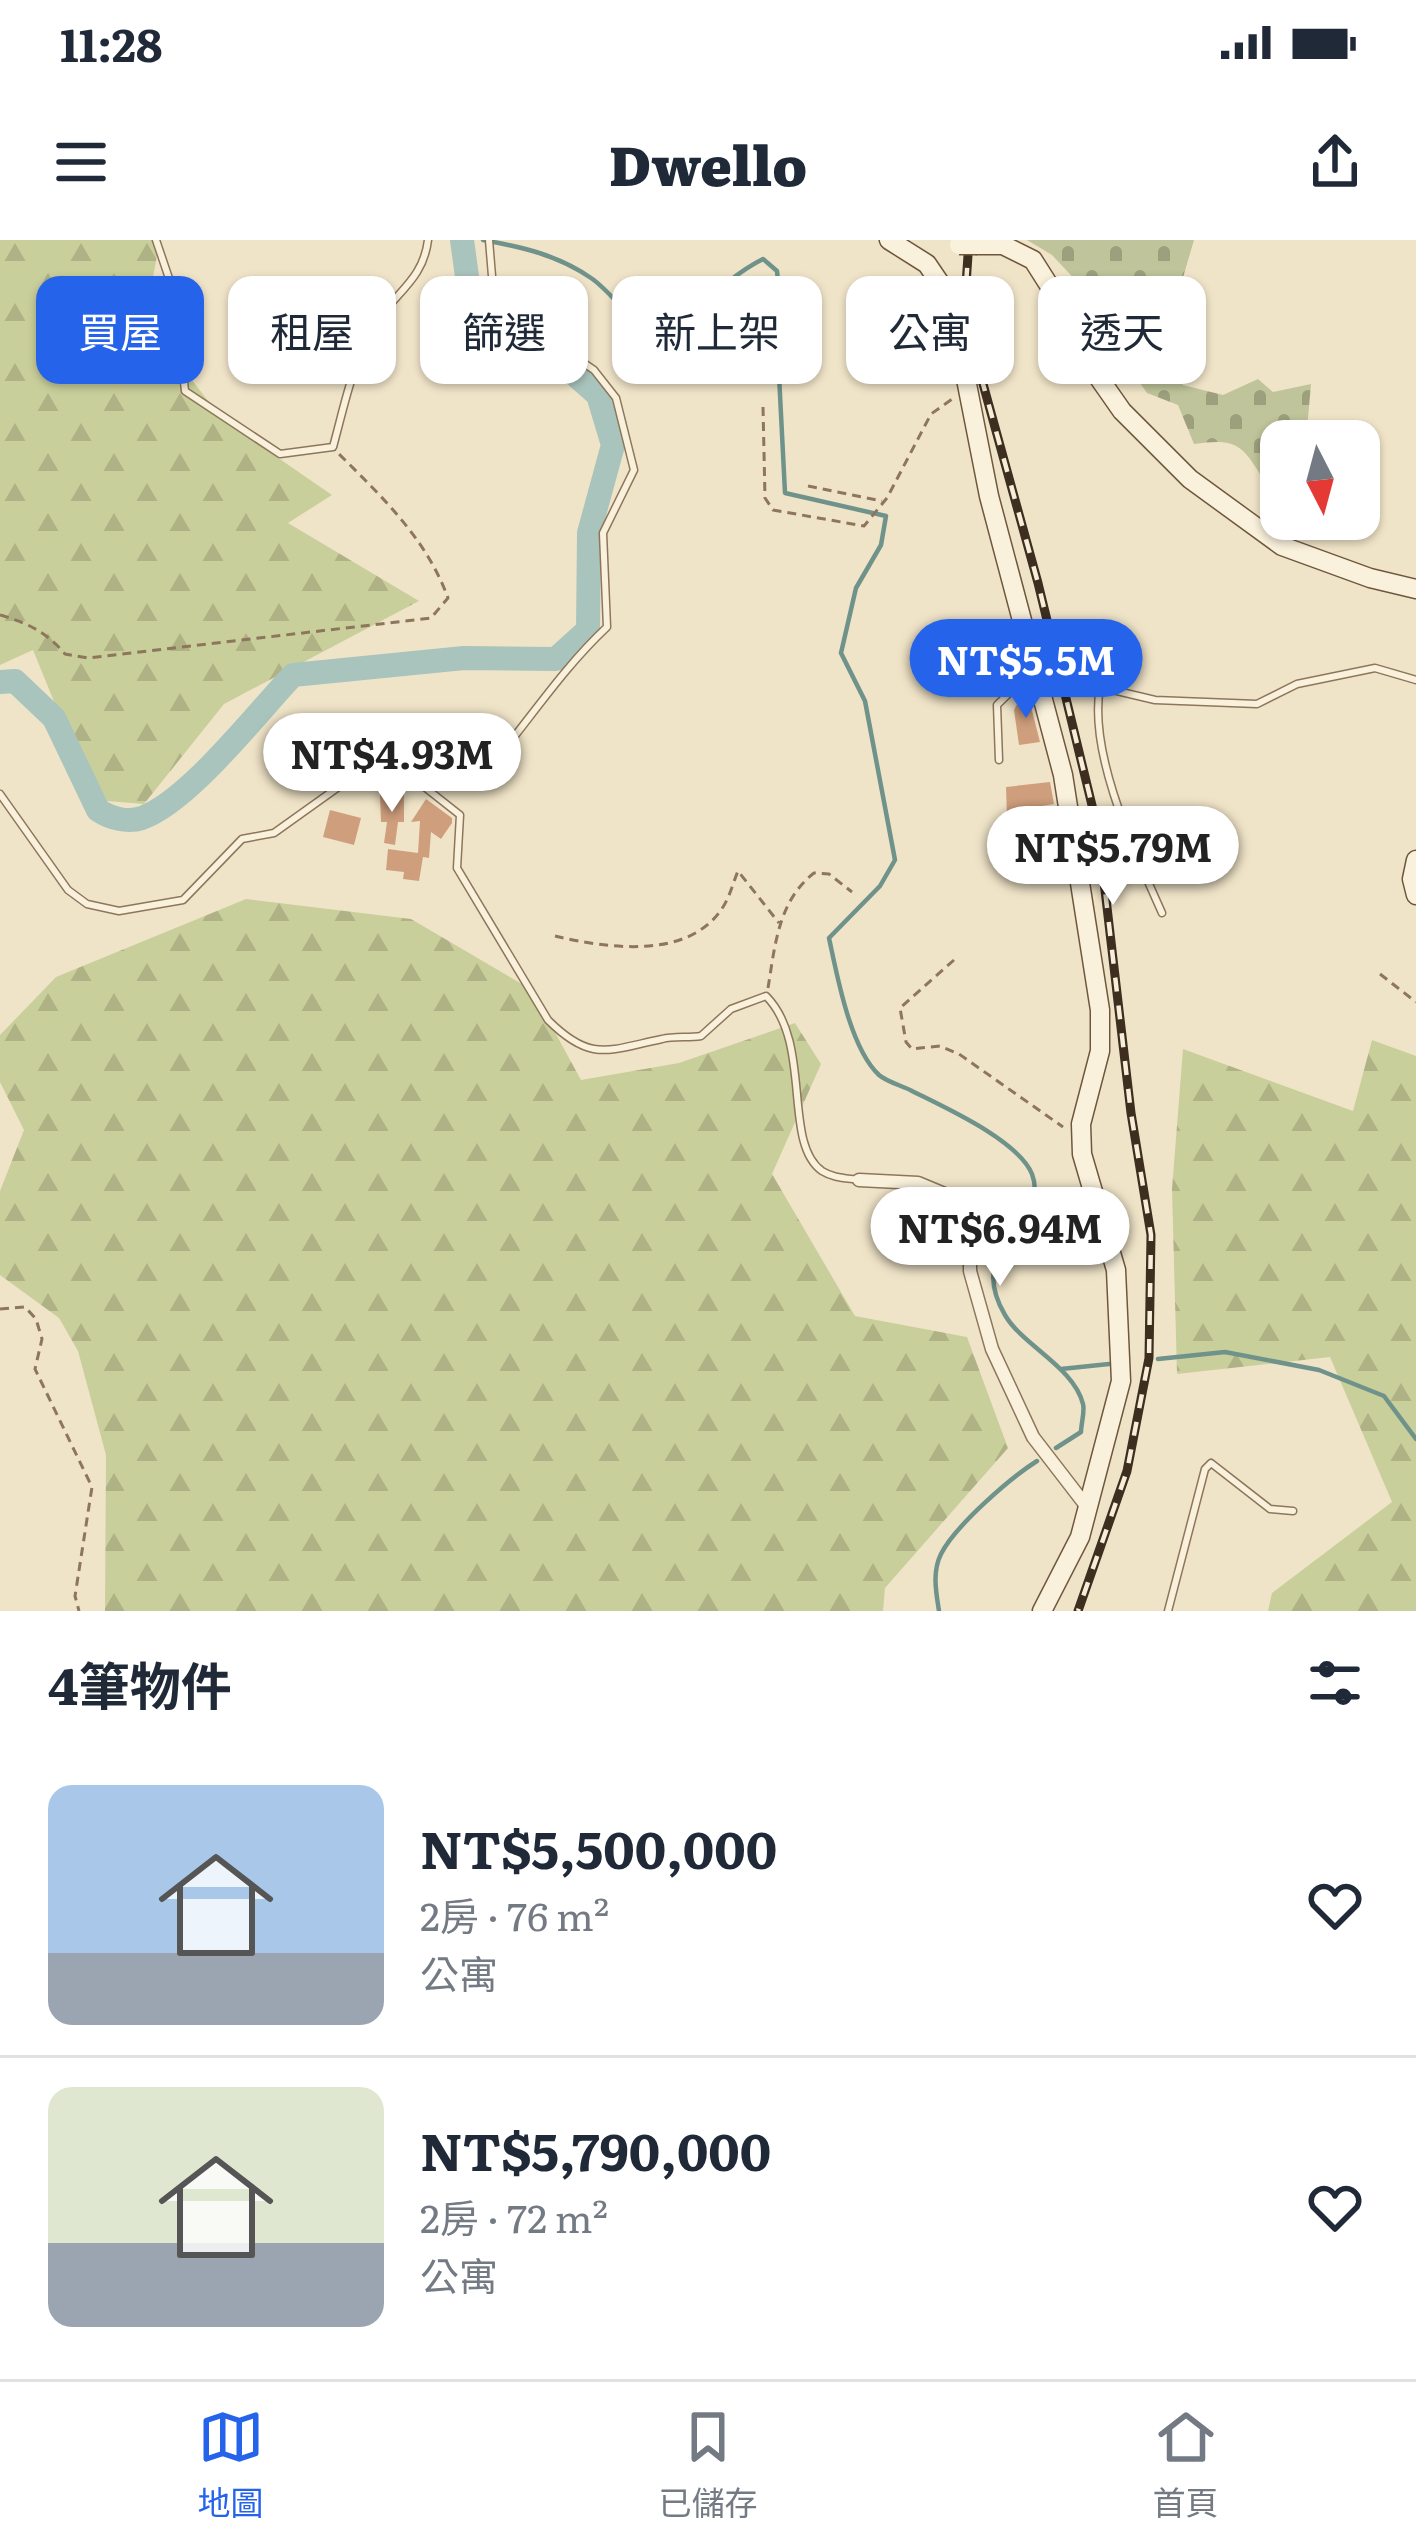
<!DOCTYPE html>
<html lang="zh-TW">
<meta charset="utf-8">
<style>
:root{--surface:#fff;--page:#f6f6f7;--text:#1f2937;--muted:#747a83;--line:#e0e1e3;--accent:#2563eb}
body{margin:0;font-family:Literata,"Noto Sans TC",serif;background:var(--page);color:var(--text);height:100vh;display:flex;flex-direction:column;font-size:45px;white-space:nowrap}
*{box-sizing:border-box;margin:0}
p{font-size:39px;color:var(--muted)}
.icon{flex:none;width:66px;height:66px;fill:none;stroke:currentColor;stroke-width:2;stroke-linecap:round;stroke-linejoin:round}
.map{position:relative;height:1371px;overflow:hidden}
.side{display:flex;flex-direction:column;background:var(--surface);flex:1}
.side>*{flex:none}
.hud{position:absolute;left:36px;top:36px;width:1344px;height:108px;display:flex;gap:24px}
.needle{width:78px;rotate:174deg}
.tools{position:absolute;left:1260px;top:180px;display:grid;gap:24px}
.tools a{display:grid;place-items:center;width:120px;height:120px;border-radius:24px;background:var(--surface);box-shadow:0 3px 9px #0004;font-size:60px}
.price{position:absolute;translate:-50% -102px;padding:0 27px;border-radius:42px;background:#fff;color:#222;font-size:39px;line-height:78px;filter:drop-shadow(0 3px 6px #0008)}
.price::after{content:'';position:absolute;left:50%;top:72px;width:36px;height:27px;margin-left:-18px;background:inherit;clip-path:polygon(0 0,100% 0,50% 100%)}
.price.selected{background:var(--accent);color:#fff}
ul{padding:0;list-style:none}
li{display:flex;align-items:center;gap:36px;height:300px;padding:0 48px}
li+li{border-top:3px solid var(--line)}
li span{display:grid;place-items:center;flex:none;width:336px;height:240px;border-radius:24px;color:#555}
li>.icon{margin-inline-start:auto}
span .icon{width:144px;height:144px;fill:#fffc;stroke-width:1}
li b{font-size:51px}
h2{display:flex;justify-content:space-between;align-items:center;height:144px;padding:0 48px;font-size:51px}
.tag{padding:0 42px;border-radius:24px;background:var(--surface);box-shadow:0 3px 9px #0004;font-size:42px;line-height:108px}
.tag.selected{background:var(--accent);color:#fff}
.status{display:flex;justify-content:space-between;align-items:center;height:84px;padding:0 60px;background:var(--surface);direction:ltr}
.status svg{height:33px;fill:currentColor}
header{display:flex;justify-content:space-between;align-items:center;height:156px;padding:0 48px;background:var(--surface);font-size:54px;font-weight:800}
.menu{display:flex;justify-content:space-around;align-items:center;height:168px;border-top:3px solid var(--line);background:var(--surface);font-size:33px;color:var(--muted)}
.menu a{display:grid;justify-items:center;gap:6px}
.menu .selected{color:var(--accent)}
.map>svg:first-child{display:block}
.forest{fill:url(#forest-firs)}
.cemetery{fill:url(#cemetery-stones)}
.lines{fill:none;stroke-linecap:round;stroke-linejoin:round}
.stream{stroke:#6f938a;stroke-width:4.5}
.river{stroke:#a9c4bc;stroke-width:24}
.building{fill:#cf9f7d}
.lane-casing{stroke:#8d765c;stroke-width:9}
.street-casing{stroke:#8d765c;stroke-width:15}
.secondary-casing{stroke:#6f573f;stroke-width:21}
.path{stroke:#8d765c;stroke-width:3;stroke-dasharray:9 6;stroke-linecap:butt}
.lane{stroke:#faf1dc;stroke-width:6}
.street{stroke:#faf1dc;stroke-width:12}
.secondary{stroke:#faf1dc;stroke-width:18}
.rail-casing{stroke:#3d2e20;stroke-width:9}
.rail{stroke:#f7eed8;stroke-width:4.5;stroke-dasharray:14;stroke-linecap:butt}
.secondary-bridge-casing{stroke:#6f573f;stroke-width:21;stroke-linecap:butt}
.secondary-bridge{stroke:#faf1dc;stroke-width:18}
</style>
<div class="status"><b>11:28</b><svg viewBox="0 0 49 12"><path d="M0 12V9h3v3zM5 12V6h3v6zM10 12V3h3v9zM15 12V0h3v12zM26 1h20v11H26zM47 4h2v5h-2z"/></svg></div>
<header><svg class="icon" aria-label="menu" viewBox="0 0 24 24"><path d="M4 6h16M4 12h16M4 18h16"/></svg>Dwello<svg class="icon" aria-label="share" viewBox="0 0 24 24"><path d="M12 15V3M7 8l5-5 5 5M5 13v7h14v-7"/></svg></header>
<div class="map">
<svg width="1416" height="1371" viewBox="0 0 1416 1371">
<defs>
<pattern id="forest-firs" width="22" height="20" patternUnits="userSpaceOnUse" patternTransform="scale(3)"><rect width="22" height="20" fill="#c9cf9b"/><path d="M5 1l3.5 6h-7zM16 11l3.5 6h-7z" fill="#aeb285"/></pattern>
<pattern id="cemetery-stones" width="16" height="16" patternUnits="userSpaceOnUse" patternTransform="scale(3)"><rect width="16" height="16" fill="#bfc49a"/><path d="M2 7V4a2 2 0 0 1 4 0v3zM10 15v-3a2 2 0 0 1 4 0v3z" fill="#9ca07d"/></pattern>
</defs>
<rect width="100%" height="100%" fill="#f0e4c8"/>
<!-- forest -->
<path class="forest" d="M0,0H160L145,80L223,180L332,255L288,283L419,361L224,464L144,564L94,560L33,410L0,425Z
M246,659L411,679L532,750L581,840L679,823L795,783L821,824L772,934L855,1076L967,1097L1008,1208L885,1348L883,1371H105L106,1215L78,1111L59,1078L0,1035V951L24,890L0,842V795L56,737Z
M1372,800L1416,816V1371H1268L1272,1353L1392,1262L1330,1117L1177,1134L1172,949L1183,809L1353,871Z"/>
<!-- cemetery -->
<path class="cemetery" d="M1027,0H1194L1182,41L1188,61L1174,125L1183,145L1223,155L1258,139L1273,152L1311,144L1306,201H1281V244L1263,239C1242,204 1236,198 1194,204L1178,165L1147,153L1130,129L1115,130L1088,77L1082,47L1052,15Z"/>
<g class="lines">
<!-- stream -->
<path class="stream" d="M483,0C522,7 558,15 591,38C615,54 635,91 663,98C697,72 725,38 763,19L777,31L781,71L779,135L785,253L886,276L881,305L856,348L841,413L865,461L895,620L880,646L829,698C837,735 850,808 879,835C887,842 903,846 912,851C944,867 1018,900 1032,934C1052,988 962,1002 1005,1075C1022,1105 1074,1127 1083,1164C1085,1172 1081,1184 1081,1192L1056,1208
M1158,1119L1225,1112L1319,1130L1384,1156L1416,1199
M1061,1129L1109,1124
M939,1371C936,1352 932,1332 941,1314C955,1286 1010,1238 1037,1221"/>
<!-- river -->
<path class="river" d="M0,442L15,441L54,478L98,570C110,578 127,583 142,578C189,561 256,474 293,435L464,418L556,419L588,390L589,293L613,205L598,155L559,121L475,95L462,0"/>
</g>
<!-- building -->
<path class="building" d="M1026,447L1040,502L1019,505L1014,470Z
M1050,542L1054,564L1024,569L1025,577L1007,578L1006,547Z
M380,554H404V582H398L395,605L384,603L387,582H381Z
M426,559L452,578V583L441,599L431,592L429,618L423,617L419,641L403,639L404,632L386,630L388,609L418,613L420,581L411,582Z
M330,570L361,578L354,605L323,597Z
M888,987L921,988L920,1010L887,1009Z"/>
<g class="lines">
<!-- lane casing -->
<g class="lane-casing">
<path id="lane" d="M156,0L175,56L185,151L280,214L333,207C344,167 352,125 373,88C392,54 423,42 428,0
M999,520L997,465L1032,431
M422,545L460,575L457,628L548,780C591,823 608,810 662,799C674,796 688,798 701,796L731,769L766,756C813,803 782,903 822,931C833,938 846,938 859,940
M0,554L68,650L87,664L119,671L183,660L242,599L274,593L344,543L388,540L422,545L436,531L482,536C525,487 559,432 607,387L603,293L634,230L616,158L594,130L553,102L496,84L489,0
M1162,673C1135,612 1088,514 1100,447L1155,460L1257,464L1297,444L1375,428L1416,440
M1168,1371L1205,1229L1211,1223L1270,1269L1293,1271"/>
</g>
<!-- street casing -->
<g class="street-casing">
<path id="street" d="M859,940L918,943L954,958L970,997V1031L992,1109L1033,1197L1087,1267"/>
</g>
<!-- secondary casing -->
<g class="secondary-casing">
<path id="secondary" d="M889,0L927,24L950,58L989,256L1063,535L1100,770V811L1081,884L1082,914L1116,1030L1121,1141L1080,1297L1042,1371
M977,5H1003L1033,20L1052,50L1071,98L1122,171L1190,239L1282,306L1370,338L1416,349
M1416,620L1412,639L1416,655"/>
</g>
<!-- path -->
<path class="path" d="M763,167L765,258L773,270L864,286L887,258L931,174L955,157
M808,246L882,261
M0,375C28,383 46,392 65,414L88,418L431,378L448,358C426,298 382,257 338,213
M555,696C606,708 689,721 723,667C730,656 733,643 738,631L779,683
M954,720L900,768L906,802L912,809L940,806L959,814L1063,887
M1380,734L1416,762
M768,748C775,706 778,661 814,633L829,634L852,652
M0,1069L25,1067L36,1079L42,1099L35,1129L92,1247L75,1356L79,1371"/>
<!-- lane -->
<use href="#lane" class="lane"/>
<!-- street -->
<use href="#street" class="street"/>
<!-- secondary -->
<use href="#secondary" class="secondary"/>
<!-- rail casing -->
<g class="rail-casing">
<path id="rail" d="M969,0L964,75L1038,343L1098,590L1131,873L1151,995L1149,1118L1127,1231L1078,1371"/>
</g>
<!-- rail -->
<use href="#rail" class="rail"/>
<!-- secondary-bridge casing -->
<g class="secondary-bridge-casing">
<path id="secondary-bridge" d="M959,5H977"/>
</g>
<!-- secondary-bridge -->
<use href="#secondary-bridge" class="secondary-bridge"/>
</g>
</svg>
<div class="tools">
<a><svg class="needle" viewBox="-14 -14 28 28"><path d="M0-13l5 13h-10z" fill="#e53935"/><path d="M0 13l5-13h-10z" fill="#747a83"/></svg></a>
</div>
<b class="price selected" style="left:1026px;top:481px">NT$5.5M</b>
<b class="price" style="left:392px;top:575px">NT$4.93M</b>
<b class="price" style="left:1113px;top:668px">NT$5.79M</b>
<b class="price" style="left:1000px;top:1049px">NT$6.94M</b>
<div class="hud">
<a class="tag selected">買屋</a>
<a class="tag">租屋</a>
<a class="tag">篩選</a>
<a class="tag">新上架</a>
<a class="tag">公寓</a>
<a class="tag">透天</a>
</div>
</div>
<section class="side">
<h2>4筆物件<svg class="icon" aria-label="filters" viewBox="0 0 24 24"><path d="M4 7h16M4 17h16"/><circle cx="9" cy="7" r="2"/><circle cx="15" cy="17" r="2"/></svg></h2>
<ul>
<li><span style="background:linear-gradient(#a9c7e8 70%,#9aa5b1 0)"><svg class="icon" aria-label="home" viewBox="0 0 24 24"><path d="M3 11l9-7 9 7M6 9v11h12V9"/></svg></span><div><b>NT$5,500,000</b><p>2房 · 76 m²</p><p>公寓</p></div><svg class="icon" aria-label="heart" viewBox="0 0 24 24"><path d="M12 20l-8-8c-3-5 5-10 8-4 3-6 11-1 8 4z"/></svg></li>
<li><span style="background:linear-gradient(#dfe7d0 65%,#9aa5b1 0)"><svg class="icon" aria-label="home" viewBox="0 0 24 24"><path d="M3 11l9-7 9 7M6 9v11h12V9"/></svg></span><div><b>NT$5,790,000</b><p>2房 · 72 m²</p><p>公寓</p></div><svg class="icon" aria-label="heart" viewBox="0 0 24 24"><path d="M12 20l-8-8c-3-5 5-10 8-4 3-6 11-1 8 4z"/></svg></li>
</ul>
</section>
<nav class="menu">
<a class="selected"><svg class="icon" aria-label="map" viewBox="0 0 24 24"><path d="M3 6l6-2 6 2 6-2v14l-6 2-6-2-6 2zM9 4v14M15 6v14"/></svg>地圖</a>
<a><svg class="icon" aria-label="saved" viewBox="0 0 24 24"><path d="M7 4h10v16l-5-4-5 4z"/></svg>已儲存</a>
<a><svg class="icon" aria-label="home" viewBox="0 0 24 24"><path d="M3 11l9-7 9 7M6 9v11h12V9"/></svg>首頁</a>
</nav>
